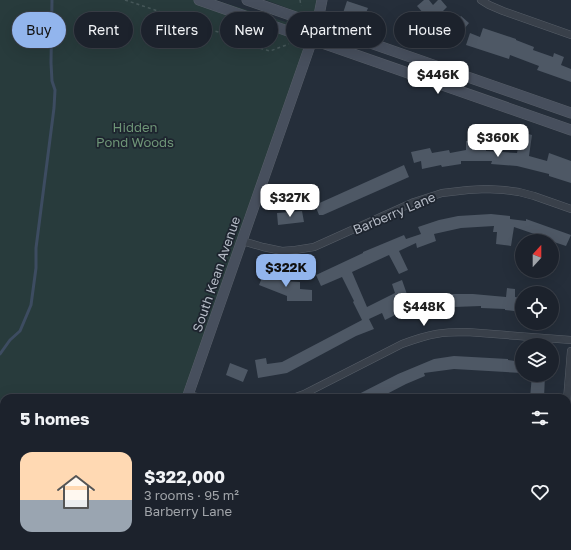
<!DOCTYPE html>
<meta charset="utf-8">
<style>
:root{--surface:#1c222c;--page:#252a34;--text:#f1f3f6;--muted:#a0a4a9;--line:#3a3f48;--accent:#92b5ed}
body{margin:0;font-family:"Golos Text",sans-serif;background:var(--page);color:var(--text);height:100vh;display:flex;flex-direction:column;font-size:15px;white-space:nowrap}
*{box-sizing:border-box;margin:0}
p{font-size:13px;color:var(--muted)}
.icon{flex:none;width:22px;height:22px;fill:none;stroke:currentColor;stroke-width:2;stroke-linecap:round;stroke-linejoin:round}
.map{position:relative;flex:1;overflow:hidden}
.drawer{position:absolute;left:0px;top:394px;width:571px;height:156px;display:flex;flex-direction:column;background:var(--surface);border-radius:12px 12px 0 0;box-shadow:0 4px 16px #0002,0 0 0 1px var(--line)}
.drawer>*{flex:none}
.top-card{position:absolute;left:12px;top:12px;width:547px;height:36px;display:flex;gap:8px}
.needle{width:26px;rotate:21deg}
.tools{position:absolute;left:515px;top:234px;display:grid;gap:8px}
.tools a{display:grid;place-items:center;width:44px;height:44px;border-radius:50%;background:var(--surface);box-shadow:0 4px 16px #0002,0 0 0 1px var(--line);font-size:20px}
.price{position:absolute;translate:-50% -34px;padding:0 9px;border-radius:8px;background:#fff;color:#222;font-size:13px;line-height:26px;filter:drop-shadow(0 1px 2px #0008)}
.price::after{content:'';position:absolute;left:50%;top:24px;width:12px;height:9px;margin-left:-6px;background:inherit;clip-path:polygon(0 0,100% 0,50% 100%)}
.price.on{background:var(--accent);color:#111}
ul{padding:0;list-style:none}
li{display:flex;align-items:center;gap:12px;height:100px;padding:0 20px}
li span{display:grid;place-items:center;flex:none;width:112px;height:80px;border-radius:12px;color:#555}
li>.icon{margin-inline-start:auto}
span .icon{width:48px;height:48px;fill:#fffc;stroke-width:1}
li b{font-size:17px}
h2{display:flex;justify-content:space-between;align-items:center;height:48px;padding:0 20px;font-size:17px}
.chip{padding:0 14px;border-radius:18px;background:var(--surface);box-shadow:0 4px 16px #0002,0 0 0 1px var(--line);font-size:14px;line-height:36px}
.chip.on{background:var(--accent);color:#111}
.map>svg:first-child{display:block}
.green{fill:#283b3c}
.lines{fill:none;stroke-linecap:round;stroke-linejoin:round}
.stream{stroke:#3d4c61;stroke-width:3}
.building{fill:#4e5865}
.street-casing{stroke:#575e68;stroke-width:8}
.secondary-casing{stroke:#575e68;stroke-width:11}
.path{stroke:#47585a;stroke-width:1.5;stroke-dasharray:3 3;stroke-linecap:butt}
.street{stroke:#39404a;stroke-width:7}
.secondary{stroke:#474f5d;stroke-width:10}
.labels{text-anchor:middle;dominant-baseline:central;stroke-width:3.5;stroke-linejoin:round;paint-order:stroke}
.park-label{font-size:13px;fill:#6e9577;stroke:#1e252f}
.street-label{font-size:13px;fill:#b5bbc6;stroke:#1e252f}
</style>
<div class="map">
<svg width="571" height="550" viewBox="0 0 571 550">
<rect width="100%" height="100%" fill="#252e3a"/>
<!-- green -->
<path class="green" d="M0,0H215L286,22L290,9L266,0H319L311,31L186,398H4V546H135L133,550H0Z"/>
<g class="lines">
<!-- stream -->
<path class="stream" d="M0,354L10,340L20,331L31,305L36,268V248L54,108L55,90L52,81L51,63L52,0"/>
</g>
<!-- building -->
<path class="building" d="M424,0H429L433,5L438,0H441L447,7L443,11L455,22L461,16L469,23L455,40L433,20L431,22L417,6Z
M347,1L368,8L363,20L343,13Z
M483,28L516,39V40L534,47L533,50L553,57L554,53L564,57L561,65L571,69V82L537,70L539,66L510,55L509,59L466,45L470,33L480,37Z
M521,132L532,135L529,156L547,161L549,153L571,161V183L549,176V174L517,166L491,164L492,161H461V164L442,167L441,165L422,169L421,161L414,163L411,152L430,148L432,153L449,150L450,153L466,150V141H486V151L517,153Z
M404,165L409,177L323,215H319L315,205Z
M302,211L304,222L278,225L277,213Z
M491,214L510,216V219L526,221V219L571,235L566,246L545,239L546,238L514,227L511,246L496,244L497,232H493L494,226L461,228L434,234L436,241L417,248L416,243L399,251L408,270L399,274L389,255L352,272L367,307L395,293L392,284L402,280L409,300L429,297V295L449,294H473L506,297L507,288L515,289V297L522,298V312L505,310V309L481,308V306L454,307V306L424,307V310L406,314L405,310L385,320L382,313L369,319L374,329L356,336L287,373L258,378L255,360L266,358L267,364L282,362L362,320L353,302L354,301L342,277L321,286L316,275L363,253V252L404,235L406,239L421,234L418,227L439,220L458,216Z
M265,271L275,274L274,278L283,281L300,282V289L312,290V301H287V296L259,285Z
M516,352H522V373L454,369L424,373L425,376L406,384L379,398H351L398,374L434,359L454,356L508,359V360L515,361Z
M230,363L248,370L243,382L226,375Z
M532,375H545L544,398H530Z"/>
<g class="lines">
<!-- street casing -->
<g class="street-casing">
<path id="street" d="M481,0L489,5L503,11L571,35
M242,241L263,247L282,251L295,250L314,247L414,202L442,193L468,190L486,189L504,190L519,192L534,196L571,209
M188,395L201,398
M293,398L304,394L402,344C413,340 424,336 436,334C446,332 457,332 467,332L571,340
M567,400L571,351
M567,542L569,550
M259,546L270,550"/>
</g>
<!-- secondary casing -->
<g class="secondary-casing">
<path id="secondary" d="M199,0L571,130
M247,0L571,113
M187,398L312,40L317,25L322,0
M134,550L135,546"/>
</g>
<!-- path -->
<path class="path" d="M125,0L170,15L193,26L227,34L256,47L270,51L289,44
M300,0L301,6"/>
<!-- street -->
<use href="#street" class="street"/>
<!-- secondary -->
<use href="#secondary" class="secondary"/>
</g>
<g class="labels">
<!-- park labels -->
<g class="park-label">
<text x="135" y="127">Hidden<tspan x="135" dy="15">Pond Woods</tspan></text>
</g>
<!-- street labels -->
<g class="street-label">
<text transform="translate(394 213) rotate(-23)">Barberry Lane</text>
<text transform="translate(216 274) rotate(-71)">South Kean Avenue</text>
</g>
</g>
</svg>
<div class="tools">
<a><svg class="needle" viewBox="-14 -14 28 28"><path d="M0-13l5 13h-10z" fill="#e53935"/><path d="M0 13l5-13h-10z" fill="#a0a4a9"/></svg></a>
<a><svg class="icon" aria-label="locate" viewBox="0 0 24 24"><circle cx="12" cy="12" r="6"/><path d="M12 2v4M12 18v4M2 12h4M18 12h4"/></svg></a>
<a><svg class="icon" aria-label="layers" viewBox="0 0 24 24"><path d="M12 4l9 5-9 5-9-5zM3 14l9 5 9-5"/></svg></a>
</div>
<b class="price" style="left:438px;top:95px">$446K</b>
<b class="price" style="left:498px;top:158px">$360K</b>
<b class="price" style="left:290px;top:218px">$327K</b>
<b class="price on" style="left:286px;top:288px">$322K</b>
<b class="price" style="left:424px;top:327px">$448K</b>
<div class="top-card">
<a class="chip on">Buy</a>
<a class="chip">Rent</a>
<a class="chip">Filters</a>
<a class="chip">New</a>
<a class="chip">Apartment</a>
<a class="chip">House</a>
</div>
<section class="drawer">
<h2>5 homes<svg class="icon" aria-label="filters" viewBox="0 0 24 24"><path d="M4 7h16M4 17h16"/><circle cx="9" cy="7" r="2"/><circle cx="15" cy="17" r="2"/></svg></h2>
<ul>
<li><span style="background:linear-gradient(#ffd9b3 60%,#9aa5b1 0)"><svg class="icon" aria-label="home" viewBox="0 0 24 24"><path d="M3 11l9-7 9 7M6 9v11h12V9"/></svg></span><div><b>$322,000</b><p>3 rooms · 95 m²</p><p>Barberry Lane</p></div><svg class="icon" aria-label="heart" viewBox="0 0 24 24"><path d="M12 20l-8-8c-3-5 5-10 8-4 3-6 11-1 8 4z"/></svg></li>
</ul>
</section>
</div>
